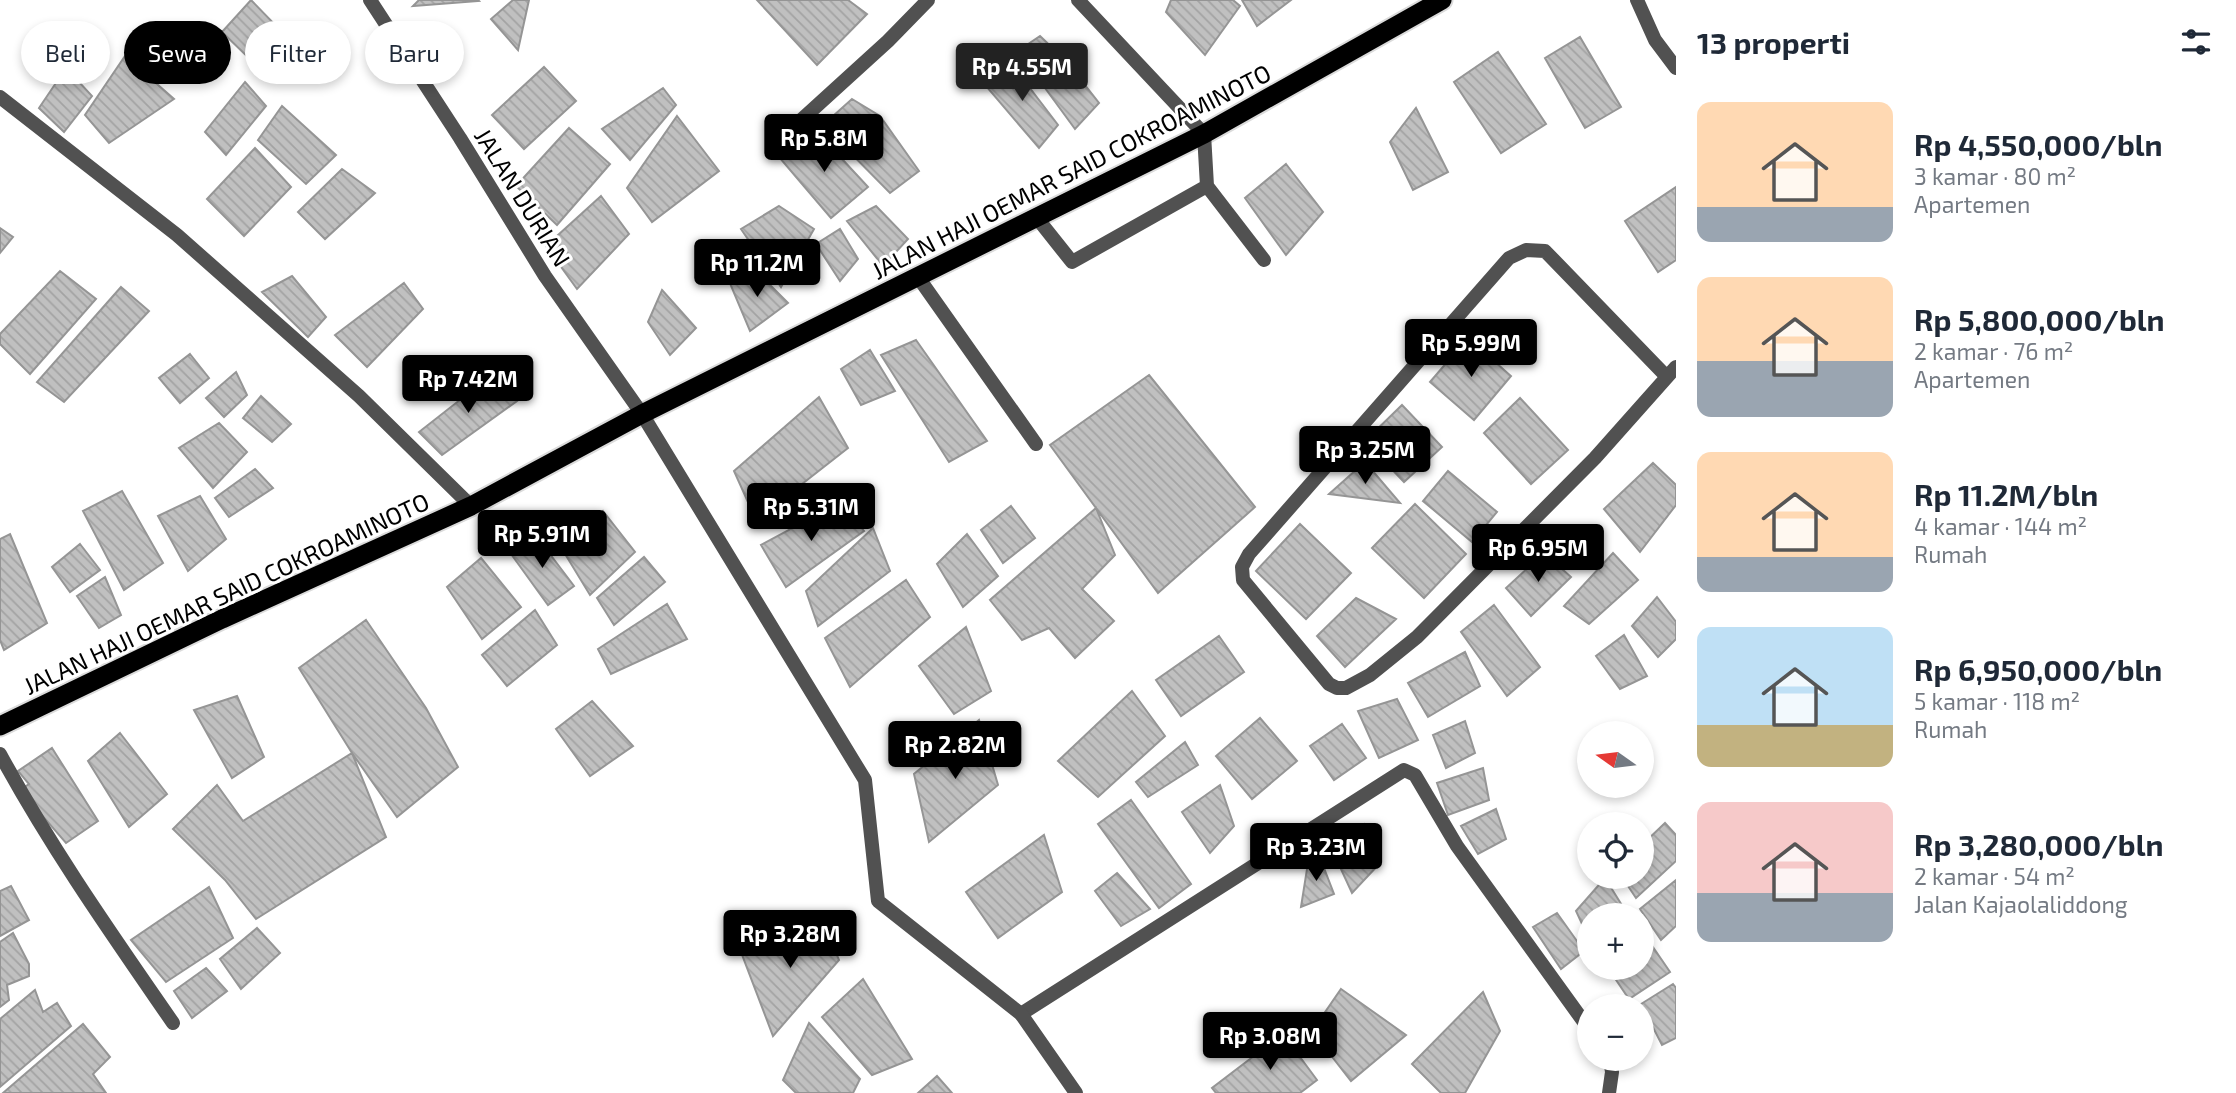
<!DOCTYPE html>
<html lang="id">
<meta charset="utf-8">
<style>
:root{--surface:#fff;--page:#f6f6f7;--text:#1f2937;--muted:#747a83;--accent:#000}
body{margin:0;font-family:"Exo 2",sans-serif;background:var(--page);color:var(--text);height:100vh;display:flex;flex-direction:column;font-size:26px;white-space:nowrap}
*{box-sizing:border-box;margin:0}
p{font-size:23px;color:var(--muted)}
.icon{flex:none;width:38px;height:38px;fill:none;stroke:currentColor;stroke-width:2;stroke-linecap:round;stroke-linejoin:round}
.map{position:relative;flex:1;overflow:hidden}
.panel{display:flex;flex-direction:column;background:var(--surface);width:560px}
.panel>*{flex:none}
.banner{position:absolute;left:21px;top:21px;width:665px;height:63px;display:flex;gap:14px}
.needle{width:46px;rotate:284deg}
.tools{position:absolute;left:1577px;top:721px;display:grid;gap:14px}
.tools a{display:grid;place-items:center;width:77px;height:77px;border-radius:50%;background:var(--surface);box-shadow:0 4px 10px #0003;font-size:35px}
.price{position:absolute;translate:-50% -60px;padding:0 16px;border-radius:7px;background:var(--accent);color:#fff;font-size:23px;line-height:46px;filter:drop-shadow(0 2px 4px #0008)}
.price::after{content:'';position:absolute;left:50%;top:42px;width:21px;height:16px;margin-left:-10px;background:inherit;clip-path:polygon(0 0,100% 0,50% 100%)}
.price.active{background:#222;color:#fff}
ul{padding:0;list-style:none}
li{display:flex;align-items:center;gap:21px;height:175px;padding:0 21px}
li span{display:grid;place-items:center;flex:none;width:196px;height:140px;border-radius:14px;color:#555}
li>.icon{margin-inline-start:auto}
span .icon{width:84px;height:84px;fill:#fffc;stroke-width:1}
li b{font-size:30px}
h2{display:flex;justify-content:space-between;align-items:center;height:84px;padding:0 21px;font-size:30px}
.tag{padding:0 24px;border-radius:32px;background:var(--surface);box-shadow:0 4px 10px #0003;font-size:24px;line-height:63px}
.tag.active{background:var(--accent);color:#fff}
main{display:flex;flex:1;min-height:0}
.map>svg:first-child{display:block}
.building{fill:url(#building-back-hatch);stroke:#959595;stroke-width:2}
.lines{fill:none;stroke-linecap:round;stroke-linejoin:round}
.trunk-casing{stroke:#dbdbdb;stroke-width:23}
.service{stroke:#515151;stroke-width:14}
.minor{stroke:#515151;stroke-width:14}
.tertiary{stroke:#515151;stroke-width:14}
.trunk{stroke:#000;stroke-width:19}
.labels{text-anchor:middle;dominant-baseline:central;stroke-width:6;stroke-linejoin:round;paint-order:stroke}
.street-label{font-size:24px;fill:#000;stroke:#fff}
</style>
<main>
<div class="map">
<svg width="1676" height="1093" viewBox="0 0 1676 1093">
<defs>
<pattern id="building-back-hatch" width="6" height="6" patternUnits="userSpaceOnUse" patternTransform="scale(1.75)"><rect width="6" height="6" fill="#c0c0c0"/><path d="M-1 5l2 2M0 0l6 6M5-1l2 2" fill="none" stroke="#a3a3a3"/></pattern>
</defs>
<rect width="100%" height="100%" fill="#fff"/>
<!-- building -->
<path class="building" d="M251,0L282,32L252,61L222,32Z
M419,0H478L479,1L413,6Z
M513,0H529L518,50L491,19Z
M757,0H848L867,14L817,65Z
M1171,0H1233L1240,6L1205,55L1166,12Z
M1242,0H1291L1257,26Z
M1040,36L1066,61L1099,103L1075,129L1018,51Z
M1580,37L1621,107L1585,128L1545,58Z
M1498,52L1546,124L1501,153L1454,82Z
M125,56L174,99L109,143L85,115Z
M1007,58L1058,125L1039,148L986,86Z
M544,67L576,101L524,149L492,115Z
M66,68L92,96L64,132L39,108Z
M245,82L266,106L226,155L205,132Z
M663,88L676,105L630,160L602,129Z
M852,99L880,116L919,171L890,193L823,125Z
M282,106L336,155L306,184L258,140Z
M1416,108L1448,172L1413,190L1390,142Z
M677,116L719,171L652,222L627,188Z
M569,128L610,164L557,225L516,186Z
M817,132L868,187L831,218L779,157Z
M255,148L291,187L244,236L207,199Z
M1286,164L1323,212L1286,255L1245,198Z
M342,169L375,193L325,239L298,212Z
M1676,187V260L1658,272L1625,221Z
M601,196L629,234L577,289L546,246Z
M779,206L814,229L781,287L741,229Z
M876,206L908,239L883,266L847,221Z
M0,228L13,237L0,253Z
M840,229L858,259L840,281L816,244Z
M60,271L96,299L30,374L0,344V334Z
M759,274L788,303L750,331L729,281Z
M292,276L326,317L308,337L262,292Z
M404,283L423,309L367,367L335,335Z
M121,287L149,311L64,402L37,382Z
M662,290L696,328L670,355L648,322Z
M1468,338L1511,376L1474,420L1430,382Z
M916,340L987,441L949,462L881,355Z
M870,350L895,391L861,405L841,369Z
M190,354L209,378L180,403L159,378Z
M236,372L247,395L224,417L206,398Z
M493,374L517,401L442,455L419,432Z
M1149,375L1255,507L1158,593L1050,445Z
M261,396L291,424L272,442L243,418Z
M819,397L848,448L756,520L734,471Z
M1520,398L1568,450L1531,484L1484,433Z
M1402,405L1442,447L1404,482L1365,441Z
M219,423L247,452L213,488L179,448Z
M1365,462L1400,503L1329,494Z
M1653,463L1676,485V505L1640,552L1604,509Z
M255,469L273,488L229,517L215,498Z
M1448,471L1497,512L1472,542L1423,501Z
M122,491L163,563L124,590L83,511Z
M200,496L226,539L188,571L158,516Z
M841,502L864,531L786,587L761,545Z
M1415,504L1466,554L1424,598L1372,548Z
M1011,506L1035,538L1003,563L981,530Z
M1096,508L1115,555L1082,589L1114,621L1075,658L1049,628L1022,640L990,600Z
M603,511L635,552L590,595L562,549Z
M1300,524L1351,573L1306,619L1256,571Z
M873,528L890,571L818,626L806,591Z
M534,533L574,586L548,605L511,554Z
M10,534L47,623L4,650L0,640V539Z
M967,534L998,576L963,607L937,564Z
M80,544L100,570L70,592L52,567Z
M1544,553L1571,577L1531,616L1506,588Z
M1613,553L1638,580L1589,624L1564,606Z
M644,557L665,582L614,625L597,598Z
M481,558L521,607L482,639L447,587Z
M105,577L121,615L99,628L77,596Z
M906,580L930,617L850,687L825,638Z
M1657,597L1676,622V639L1658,657L1632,626Z
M1356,598L1396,619L1345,667L1317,636Z
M667,604L687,639L611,674L598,649Z
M1494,605L1540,667L1507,696L1461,632Z
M535,610L557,645L507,686L482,655Z
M366,620L426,708L458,767L397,817L352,753L299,668Z
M966,627L991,691L954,714L919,666Z
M1624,635L1647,676L1620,689L1596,656Z
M1219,636L1244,672L1181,716L1156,680Z
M1465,652L1480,686L1428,717L1408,683Z
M1132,691L1165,736L1098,797L1058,761Z
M237,696L264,757L232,778L194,710Z
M1397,699L1418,740L1379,758L1358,711Z
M592,701L633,746L590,776L556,729Z
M1260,718L1297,761L1252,799L1216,756Z
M979,720L998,785L929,842L914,774Z
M1465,721L1475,753L1446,768L1433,735Z
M1342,724L1366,758L1334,780L1310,746Z
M120,733L167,794L129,827L88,761Z
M1185,742L1198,765L1148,797L1136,782Z
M52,748L98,821L66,843L20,790L29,784L18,771Z
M352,753L386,837L256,919L225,880L173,829L217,785L243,821Z
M1483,768L1489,800L1448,815L1437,783Z
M1220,785L1234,826L1210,853L1182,812Z
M1131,800L1191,884L1159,908L1098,824Z
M1496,809L1506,839L1478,854L1461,826Z
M1665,823L1676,835V861L1636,898L1622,877H1642V845Z
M1364,824L1381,862L1352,893L1328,841Z
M1044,835L1062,892L998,938L966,892Z
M1317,850L1334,894L1301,907L1307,869Z
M1117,873L1150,909L1121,926L1095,891Z
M1605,878L1628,915H1589V939L1576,911Z
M1676,880V926L1661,940L1640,909Z
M11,886L29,920L0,936V891Z
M209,887L233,938L166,982L131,940Z
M1557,913L1584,951L1561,969L1533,927Z
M822,919L839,960L773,1036L741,952Z
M257,928L280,953L241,989L220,959Z
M1642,931L1670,972L1629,999L1608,968H1642Z
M13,933L29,964V976L7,985L9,1000L0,1007V942Z
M206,968L227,991L192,1018L174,991Z
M863,979L912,1059L872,1075L822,1017Z
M1673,984L1676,988V1038L1662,1045L1641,1004Z
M1341,989L1406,1035L1351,1081L1312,1031Z
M35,990L43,1012L57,1003L71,1026L0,1087V1019Z
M1483,992L1500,1031L1465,1093H1441L1412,1064Z
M809,1023L860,1079L853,1093H796L783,1080Z
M83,1024L110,1057L93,1074L106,1093H3Z
M1283,1034L1317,1080L1300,1093H1216L1212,1088Z
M937,1076L952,1093H918Z"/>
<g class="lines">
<!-- trunk casing -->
<g class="trunk-casing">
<path id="trunk" d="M0,726L222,619L471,506L642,414L1204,134L1442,0"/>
</g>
<!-- service -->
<path class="service" d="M1204,134L1207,186L1264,260
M1037,218L1072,262L1207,186"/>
<!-- minor -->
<path class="minor" d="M1078,0L1204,134
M1637,0L1655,40L1676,68
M0,97L177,235L359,396L471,506
M799,122L888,41L928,0
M918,277L1036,444
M1667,377L1545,251L1526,250L1509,258L1249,554L1242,567L1243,580L1329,684L1337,688H1346L1370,675L1417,637L1595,458L1676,367
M0,754C51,848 113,936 173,1023
M1021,1014L1404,770L1415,775L1457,846L1589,1029
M1609,1093L1612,1072L1610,1059"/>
<!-- tertiary -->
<path class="tertiary" d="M370,0L460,138L545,276L642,414L865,780L878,901L1021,1014L1076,1093"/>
<!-- trunk -->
<use href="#trunk" class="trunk"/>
</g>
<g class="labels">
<!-- street labels -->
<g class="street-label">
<text transform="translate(1071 171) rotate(-27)">JALAN HAJI OEMAR SAID COKROAMINOTO</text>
<text transform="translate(523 197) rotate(58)">JALAN DURIAN</text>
<text transform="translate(226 593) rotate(-25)">JALAN HAJI OEMAR SAID COKROAMINOTO</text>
</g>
</g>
</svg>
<div class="tools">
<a><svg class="needle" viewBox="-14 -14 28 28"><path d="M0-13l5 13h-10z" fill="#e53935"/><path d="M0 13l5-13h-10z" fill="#747a83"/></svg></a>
<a><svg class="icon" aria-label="locate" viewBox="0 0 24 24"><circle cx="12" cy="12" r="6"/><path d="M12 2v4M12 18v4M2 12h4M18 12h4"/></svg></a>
<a>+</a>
<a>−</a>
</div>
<b class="price active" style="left:1022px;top:103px">Rp 4.55M</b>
<b class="price" style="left:824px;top:174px">Rp 5.8M</b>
<b class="price" style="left:757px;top:299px">Rp 11.2M</b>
<b class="price" style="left:1471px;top:379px">Rp 5.99M</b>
<b class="price" style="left:468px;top:415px">Rp 7.42M</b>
<b class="price" style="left:1365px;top:486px">Rp 3.25M</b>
<b class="price" style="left:811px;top:543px">Rp 5.31M</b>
<b class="price" style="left:542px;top:570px">Rp 5.91M</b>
<b class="price" style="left:1538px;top:584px">Rp 6.95M</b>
<b class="price" style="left:955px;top:781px">Rp 2.82M</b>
<b class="price" style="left:1316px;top:883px">Rp 3.23M</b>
<b class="price" style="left:790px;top:970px">Rp 3.28M</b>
<b class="price" style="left:1270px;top:1072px">Rp 3.08M</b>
<div class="banner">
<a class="tag">Beli</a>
<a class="tag active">Sewa</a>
<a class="tag">Filter</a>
<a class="tag">Baru</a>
</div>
</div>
<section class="panel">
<h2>13 properti<svg class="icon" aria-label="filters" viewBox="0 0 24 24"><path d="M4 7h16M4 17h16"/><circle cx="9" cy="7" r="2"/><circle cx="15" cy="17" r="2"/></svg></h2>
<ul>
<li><span style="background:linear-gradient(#ffd9b3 75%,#9aa5b1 0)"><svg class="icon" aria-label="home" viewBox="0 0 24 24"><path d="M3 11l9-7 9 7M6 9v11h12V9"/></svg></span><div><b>Rp 4,550,000/bln</b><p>3 kamar · 80 m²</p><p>Apartemen</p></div></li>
<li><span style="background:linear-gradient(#ffd9b3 60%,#9aa5b1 0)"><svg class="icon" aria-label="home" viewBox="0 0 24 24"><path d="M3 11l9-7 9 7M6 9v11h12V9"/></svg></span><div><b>Rp 5,800,000/bln</b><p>2 kamar · 76 m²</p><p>Apartemen</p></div></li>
<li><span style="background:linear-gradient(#ffd9b3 75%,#9aa5b1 0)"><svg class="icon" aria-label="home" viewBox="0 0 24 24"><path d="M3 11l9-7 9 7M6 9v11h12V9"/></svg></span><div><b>Rp 11.2M/bln</b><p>4 kamar · 144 m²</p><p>Rumah</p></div></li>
<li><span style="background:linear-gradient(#bfe0f5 70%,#c2b280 0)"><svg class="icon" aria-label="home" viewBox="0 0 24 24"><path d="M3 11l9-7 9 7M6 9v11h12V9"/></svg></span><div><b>Rp 6,950,000/bln</b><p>5 kamar · 118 m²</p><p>Rumah</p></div></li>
<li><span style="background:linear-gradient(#f6c9c9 65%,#9aa5b1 0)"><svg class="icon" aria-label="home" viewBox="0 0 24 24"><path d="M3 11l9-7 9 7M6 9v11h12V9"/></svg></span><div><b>Rp 3,280,000/bln</b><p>2 kamar · 54 m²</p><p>Jalan Kajaolaliddong</p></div></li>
</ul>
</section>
</main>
